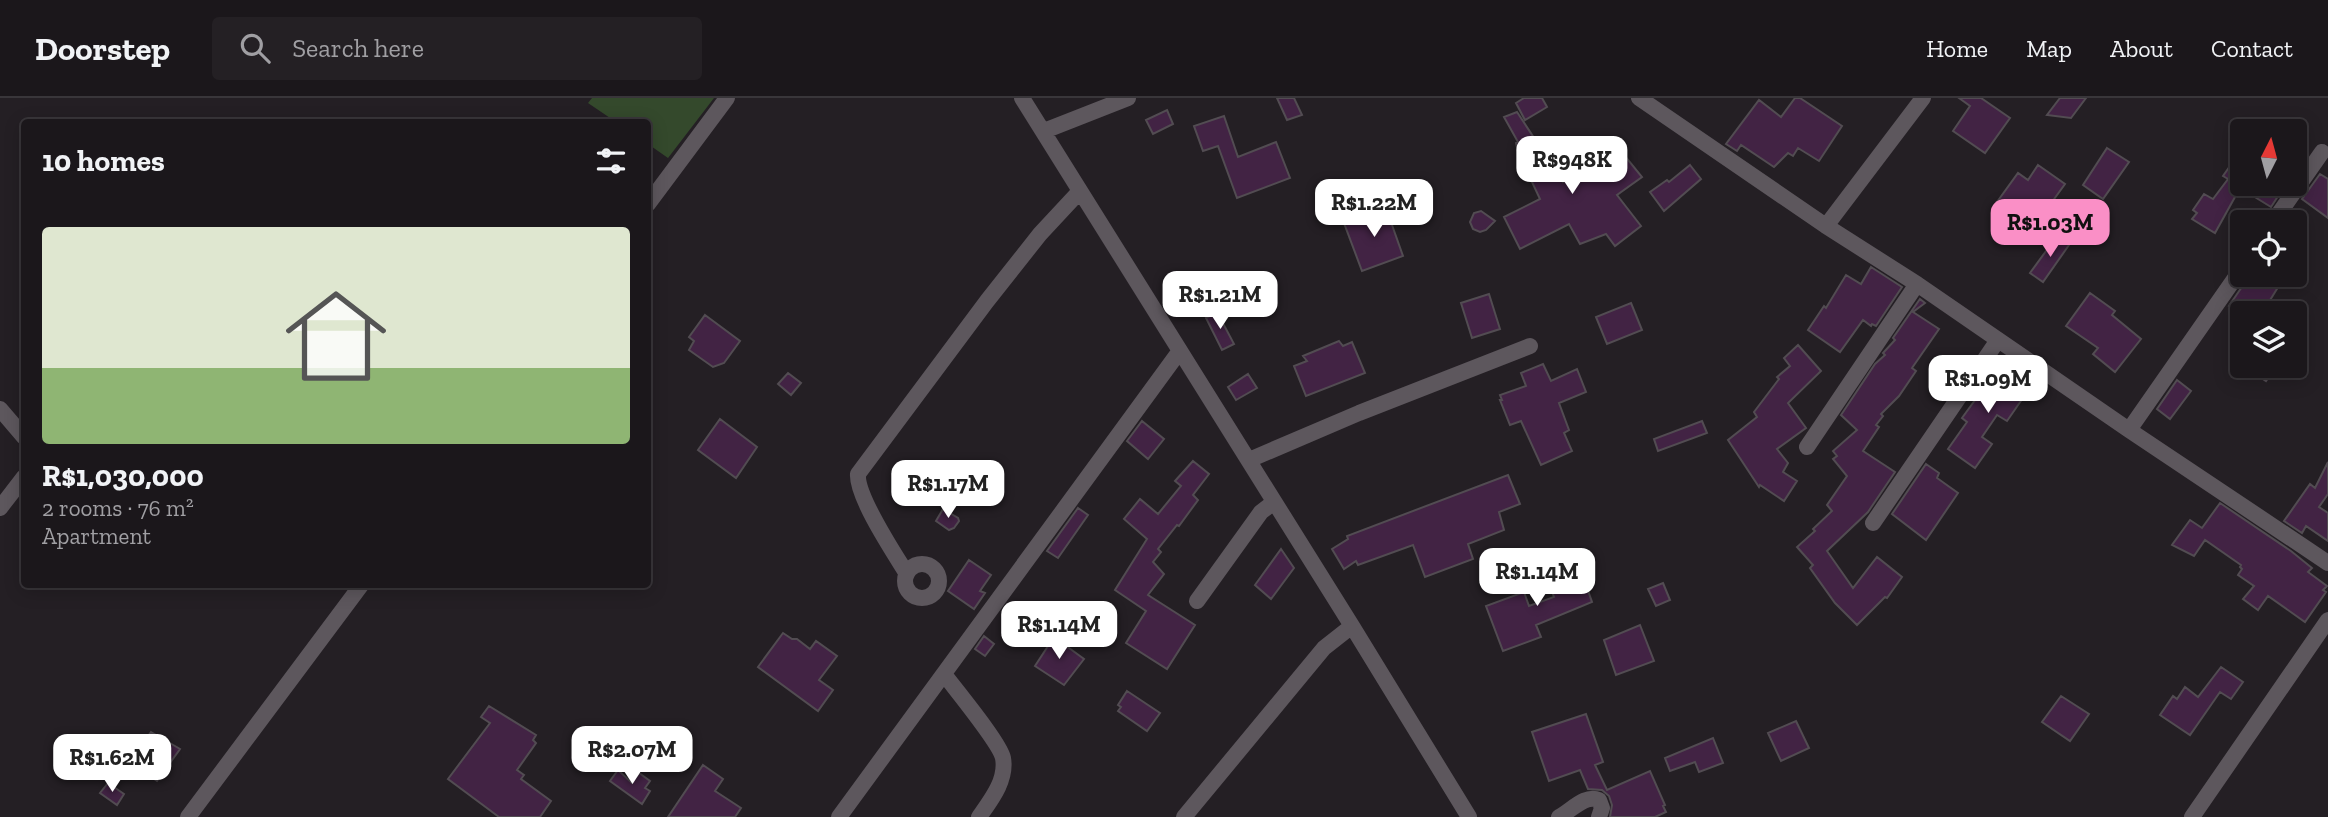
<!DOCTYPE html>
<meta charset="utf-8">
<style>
:root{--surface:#1b171b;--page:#242024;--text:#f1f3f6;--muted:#a09fa3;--line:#39363a;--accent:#fa8fc6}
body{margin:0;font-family:"Zilla Slab",serif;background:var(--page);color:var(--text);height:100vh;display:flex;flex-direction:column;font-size:26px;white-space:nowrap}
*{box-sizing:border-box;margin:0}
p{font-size:23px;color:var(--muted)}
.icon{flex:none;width:38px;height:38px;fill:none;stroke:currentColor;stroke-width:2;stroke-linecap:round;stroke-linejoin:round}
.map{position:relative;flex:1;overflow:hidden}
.drawer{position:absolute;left:21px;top:21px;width:630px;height:469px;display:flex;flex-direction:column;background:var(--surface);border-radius:7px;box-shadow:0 4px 18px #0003,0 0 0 2px var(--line)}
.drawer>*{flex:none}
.needle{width:46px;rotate:6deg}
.controls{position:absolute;left:2230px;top:21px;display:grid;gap:14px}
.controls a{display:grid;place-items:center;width:77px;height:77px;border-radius:7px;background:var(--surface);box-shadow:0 4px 18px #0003,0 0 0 2px var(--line);font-size:35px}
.price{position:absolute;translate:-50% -60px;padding:0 16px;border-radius:14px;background:#fff;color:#222;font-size:23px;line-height:46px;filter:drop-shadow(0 2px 4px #0008)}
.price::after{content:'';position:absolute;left:50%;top:42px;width:21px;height:16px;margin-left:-10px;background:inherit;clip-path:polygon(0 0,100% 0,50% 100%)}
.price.active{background:var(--accent);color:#111}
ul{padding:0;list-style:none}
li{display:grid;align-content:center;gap:14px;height:371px;padding:0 21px}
li span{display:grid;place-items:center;height:217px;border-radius:7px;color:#555}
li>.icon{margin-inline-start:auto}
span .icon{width:126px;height:126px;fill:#fffc;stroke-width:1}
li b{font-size:30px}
h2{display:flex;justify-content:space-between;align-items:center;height:84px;padding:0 21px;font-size:30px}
header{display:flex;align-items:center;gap:42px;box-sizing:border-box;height:98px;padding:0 35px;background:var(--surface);border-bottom:2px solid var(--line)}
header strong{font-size:33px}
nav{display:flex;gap:38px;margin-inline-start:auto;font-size:24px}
.search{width:490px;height:63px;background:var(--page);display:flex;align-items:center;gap:18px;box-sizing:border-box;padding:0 24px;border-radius:7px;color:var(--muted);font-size:26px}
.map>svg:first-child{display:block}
.green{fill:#34492c}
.building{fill:#422344;stroke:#524c52;stroke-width:2}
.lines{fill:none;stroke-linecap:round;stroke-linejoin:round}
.minor{stroke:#5d575d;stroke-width:16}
</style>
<header>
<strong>Doorstep</strong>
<div class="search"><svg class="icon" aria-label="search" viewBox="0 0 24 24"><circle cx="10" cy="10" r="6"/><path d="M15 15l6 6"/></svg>Search here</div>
<nav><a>Home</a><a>Map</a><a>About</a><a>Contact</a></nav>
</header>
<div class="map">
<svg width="2328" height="719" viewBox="0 0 2328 719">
<rect width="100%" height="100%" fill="#241f24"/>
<!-- green -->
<path class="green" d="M592,0H714L668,60L648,46V24H616L588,5Z"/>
<!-- building -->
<path class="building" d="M1277,0H1294L1302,17L1287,22Z
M1524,0H1542L1547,9L1525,22L1516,5Z
M1795,0H1800L1842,28L1819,63L1798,50L1793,58L1788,55L1774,69L1741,47L1737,53L1726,46L1759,2L1781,19Z
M1959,0H1981L2010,20L1985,55L1953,33L1970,8Z
M2060,0H2086L2071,20L2047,17Z
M1167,12L1173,26L1153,36L1146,22Z
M1517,14L1563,84L1581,72L1585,77L1616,47L1642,79L1617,97L1641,128L1615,148L1606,136L1580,146L1569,126L1520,151L1504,119L1540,101L1518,54L1516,45L1518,44L1504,19Z
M1224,18L1238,59L1276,44L1290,80L1237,100L1218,48L1203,53L1194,28Z
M2107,50L2129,64L2103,101L2083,87Z
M2242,51V86H2272L2282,92L2271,109L2240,90L2215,135L2192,121L2197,115L2193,112L2204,96L2213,101L2228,81L2223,78Z
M1690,67L1701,81L1664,113L1650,94L1667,82L1669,84Z
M2038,67L2065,86L2033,130L1997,104L2018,75L2028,82Z
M2320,76L2328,81V120L2302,101Z
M1386,110L1403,158L1362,173L1344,125Z
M1481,113L1495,123L1486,132L1480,134L1473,131L1470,124L1474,115Z
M2057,138L2069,147L2043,184L2030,175Z
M1871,169L1902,189L1876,228L1872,226L1871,228L1863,222L1840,254L1808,232L1824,208L1826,210L1846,177L1861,186Z
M2250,177H2266L2280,186L2262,215H2240L2229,208Z
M2090,195L2115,213L2112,217L2141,241L2115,274L2093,256L2098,250L2066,228Z
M1489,196L1500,231L1472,240L1461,205Z
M1920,201L1925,205L1913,214L1939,231L1912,270L1916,273L1899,298L1881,316L1883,318L1876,327L1879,329L1863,353L1895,374L1868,414L1827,453L1853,490L1877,459L1902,479L1887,500L1885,499L1857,527L1835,505L1810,470L1813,467L1797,449L1815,433L1813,431L1832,413L1827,407L1847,378L1833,361L1837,358L1833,353L1857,332L1841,317L1875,266L1885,257L1883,255L1895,242L1893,240Z
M1631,205L1642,232L1607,246L1596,219Z
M1217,214L1234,246L1222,252L1206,220Z
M705,217L740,243L724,265L713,269L689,252L694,243L689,239Z
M1339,243L1343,248L1352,244L1365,275L1306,298L1294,268L1307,263L1303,258Z
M1798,247L1821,273L1788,305L1806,330L1777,351L1788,365L1783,374L1797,383L1784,403L1760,387L1759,389L1728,342L1757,319L1754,314L1779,281L1777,279L1790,268L1784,260Z
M1543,266L1551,283L1577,271L1586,294L1559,305L1569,332L1564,335L1572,353L1541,367L1521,323L1510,327L1500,302H1502L1500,297L1526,288L1521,275Z
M2244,268H2276L2266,283Z
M2015,271L2034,284L2007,323L1997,317L1982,339L1992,346L1975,370L1948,351L1967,324L1962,320L1975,302L1971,300L1986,279L2003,290Z
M788,275L801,285L791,297L778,286Z
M1248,276L1257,290L1236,302L1228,289Z
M2177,282L2191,293L2170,321L2157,311Z
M720,321L757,349L736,380L698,352Z
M1142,323L1164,341L1148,361L1127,343Z
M1702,323L1707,335L1658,353L1654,341Z
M1193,363L1209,376L1193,397L1198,402L1179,428L1177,427L1158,451L1161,454L1153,464L1164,476L1148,497L1195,527L1167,571L1126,545L1146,513L1115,492L1147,441L1124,421L1140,401L1158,416L1181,388L1175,383Z
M2328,364V396L2319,409L2328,415V443L2306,428L2302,435L2284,423L2310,386L2315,390Z
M1926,366L1939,375L1937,380L1958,395L1926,442L1892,416Z
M1508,377L1520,406L1499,414L1504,432L1468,446L1473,461L1425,479L1413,447L1358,467L1356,463L1344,471L1332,451L1348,441L1347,438Z
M2220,405L2291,453L2312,470L2308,474L2327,488L2323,492L2326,494L2305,524L2268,498L2258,512L2243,501L2254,488L2238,477L2242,471L2240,469L2241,467L2205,442L2194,458L2172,447L2190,422L2202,430Z
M1078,410L1088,417L1058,460L1047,453Z
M943,411L958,420L959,423L954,430L949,432L936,423Z
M1281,451L1294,470L1271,501L1255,487Z
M969,462L991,477L980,493L985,495L974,511L948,493Z
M1570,463L1579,489L1586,487L1592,504L1536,527L1541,539L1503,553L1486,508L1524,494L1529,508L1554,499L1544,472Z
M1663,485L1670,502L1656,508L1648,491Z
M1640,527L1654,563L1616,577L1604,542Z
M783,535L792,541H797L810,551L816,543L837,558L819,582L833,592L818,613L758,569Z
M984,538L994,546L985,558L975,551Z
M1054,539L1084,561L1064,587L1035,568Z
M2221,569L2243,584L2231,601L2220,594L2190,637L2160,617L2173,598L2177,601L2185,589L2198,599Z
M1127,593L1160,615L1147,633L1118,613L1121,609L1118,607Z
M2061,598L2089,616L2070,643L2042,624Z
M489,608L536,637L533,642L536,645L517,672L524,677L521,681L551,703L540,719H499L448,681L490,625L481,619Z
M1586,616L1603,664L1595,667L1607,692L1650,673L1665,707L1663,708L1666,714L1655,719H1610L1612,707L1609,698L1602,692L1588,691L1580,672L1549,683L1532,634Z
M1796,623L1809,650L1781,663L1768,635Z
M151,634L180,651L157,683L129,664Z
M1713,640L1723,665L1699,674L1695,664L1670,673L1665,660Z
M703,667L723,681L715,693L741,710L735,719H668Z
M618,672L632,685L639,675L650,683L645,690L650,693L642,706L610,683Z
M108,685L124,696L117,707L100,695Z"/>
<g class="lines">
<!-- minor -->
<path class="minor" d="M1022,0L1352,528L1469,719
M1639,0L1826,128L1917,186
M1044,33L1128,0
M648,106L727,0
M2273,124L2322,54
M1826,128L1923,0
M0,311L24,339
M2129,332L2242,170
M1807,349L1917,186L2129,332L2328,465
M1249,362L1359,315L1530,248
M0,410L24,379
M1873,425L1998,242
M905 483a17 17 0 1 1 34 0a17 17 0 1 1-34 0Z
M907,476C894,455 856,398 858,376L987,203L1040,136L1080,93
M1197,503L1261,414L1274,404
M944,576C956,592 1000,645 1003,660C1007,682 991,702 979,719
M188,719L362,486
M839,719L1179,254
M1184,719L1324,550L1352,528
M1559,719C1572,712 1585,696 1599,702L1602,710L1599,719
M2192,719L2328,522"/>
</g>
</svg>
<div class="controls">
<a><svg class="needle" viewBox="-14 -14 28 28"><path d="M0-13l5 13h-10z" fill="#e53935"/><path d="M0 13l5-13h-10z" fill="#a09fa3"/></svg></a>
<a><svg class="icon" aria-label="locate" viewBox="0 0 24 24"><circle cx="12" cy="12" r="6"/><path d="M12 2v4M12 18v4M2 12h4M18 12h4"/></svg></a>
<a><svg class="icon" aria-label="layers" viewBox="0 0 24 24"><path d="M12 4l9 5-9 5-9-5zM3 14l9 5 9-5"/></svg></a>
</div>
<b class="price" style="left:1572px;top:98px">R$948K</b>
<b class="price" style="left:1374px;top:141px">R$1.22M</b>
<b class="price active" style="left:2050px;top:161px">R$1.03M</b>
<b class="price" style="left:1220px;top:233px">R$1.21M</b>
<b class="price" style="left:1988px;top:317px">R$1.09M</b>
<b class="price" style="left:948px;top:422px">R$1.17M</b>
<b class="price" style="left:1537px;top:510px">R$1.14M</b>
<b class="price" style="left:1059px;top:563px">R$1.14M</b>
<b class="price" style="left:632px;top:688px">R$2.07M</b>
<b class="price" style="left:112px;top:696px">R$1.62M</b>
<section class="drawer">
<h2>10 homes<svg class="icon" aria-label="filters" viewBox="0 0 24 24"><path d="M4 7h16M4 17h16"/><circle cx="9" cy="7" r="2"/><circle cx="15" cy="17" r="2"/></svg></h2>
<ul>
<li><span style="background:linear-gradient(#dfe7d0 65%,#8fb573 0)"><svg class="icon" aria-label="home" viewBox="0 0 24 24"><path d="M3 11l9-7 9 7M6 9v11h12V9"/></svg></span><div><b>R$1,030,000</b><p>2 rooms · 76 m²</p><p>Apartment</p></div></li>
</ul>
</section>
</div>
